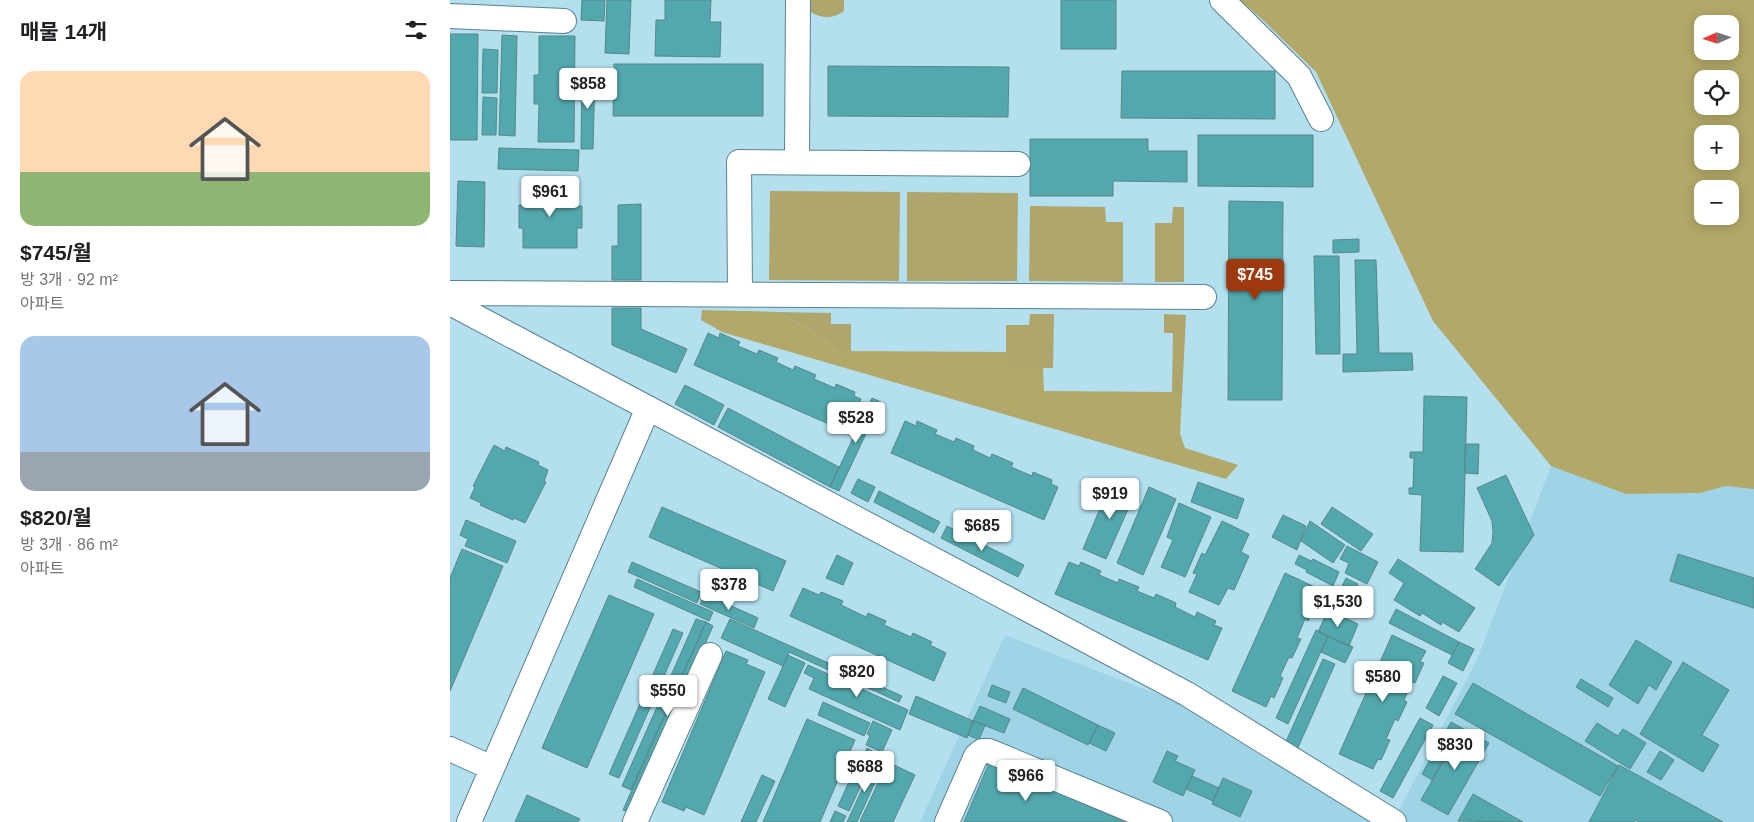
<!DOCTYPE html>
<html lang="ko">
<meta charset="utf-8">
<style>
:root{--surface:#fff;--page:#f6f6f6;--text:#202124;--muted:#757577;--accent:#9e390d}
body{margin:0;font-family:Arial,"Noto Sans KR",sans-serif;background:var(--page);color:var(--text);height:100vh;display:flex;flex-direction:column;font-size:19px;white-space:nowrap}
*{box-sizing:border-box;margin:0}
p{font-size:16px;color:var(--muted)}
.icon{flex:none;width:28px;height:28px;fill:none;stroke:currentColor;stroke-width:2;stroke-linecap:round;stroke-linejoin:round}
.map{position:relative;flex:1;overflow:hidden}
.sheet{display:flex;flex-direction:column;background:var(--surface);width:450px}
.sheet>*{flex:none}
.needle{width:32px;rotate:267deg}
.controls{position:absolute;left:1244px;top:15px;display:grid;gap:10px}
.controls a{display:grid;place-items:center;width:45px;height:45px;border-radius:10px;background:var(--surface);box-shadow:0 2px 12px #0003;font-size:25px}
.price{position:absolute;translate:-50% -42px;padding:0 11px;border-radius:5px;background:#fff;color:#222;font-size:16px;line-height:32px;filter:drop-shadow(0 1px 2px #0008)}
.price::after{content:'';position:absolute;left:50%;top:30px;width:15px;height:11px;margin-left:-8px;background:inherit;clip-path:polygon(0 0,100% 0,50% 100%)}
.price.selected{background:var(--accent);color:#fff}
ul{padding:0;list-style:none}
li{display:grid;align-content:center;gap:10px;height:265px;padding:0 20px}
li span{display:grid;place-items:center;height:155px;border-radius:15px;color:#555}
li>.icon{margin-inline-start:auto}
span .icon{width:90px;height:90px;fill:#fffc;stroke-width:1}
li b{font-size:21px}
h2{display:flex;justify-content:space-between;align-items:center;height:60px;padding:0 20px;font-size:21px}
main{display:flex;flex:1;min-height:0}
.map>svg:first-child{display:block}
.built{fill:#9ed4e5}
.green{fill:#afa66d}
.forest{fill:#b2a869;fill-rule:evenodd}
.building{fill:#52a8ad;stroke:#588789}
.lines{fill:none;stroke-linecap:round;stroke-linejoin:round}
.minor-casing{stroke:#598390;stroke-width:26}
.minor{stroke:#fff;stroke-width:24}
</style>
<main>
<section class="sheet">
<h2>매물 14개<svg class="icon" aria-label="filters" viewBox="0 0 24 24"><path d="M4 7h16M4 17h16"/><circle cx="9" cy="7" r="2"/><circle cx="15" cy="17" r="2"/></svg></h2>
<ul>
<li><span style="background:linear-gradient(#ffd9b3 65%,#8fb573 0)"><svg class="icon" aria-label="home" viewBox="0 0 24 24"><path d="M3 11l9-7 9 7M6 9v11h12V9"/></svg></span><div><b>$745/월</b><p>방 3개 · 92 m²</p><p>아파트</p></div></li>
<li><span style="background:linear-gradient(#a9c7e8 75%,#9aa5b1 0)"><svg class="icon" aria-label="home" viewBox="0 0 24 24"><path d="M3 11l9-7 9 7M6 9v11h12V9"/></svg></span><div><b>$820/월</b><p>방 3개 · 86 m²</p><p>아파트</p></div></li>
</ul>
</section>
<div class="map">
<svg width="1304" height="822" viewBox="0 0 1304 822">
<rect width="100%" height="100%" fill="#b3dfee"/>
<!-- built -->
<path class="built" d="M1101,466L1176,494L1250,493L1276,486L1304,487V822H943L1027,660Z
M555,635L722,700L927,822H470Z"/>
<!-- green -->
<path class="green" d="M360,0H394V11C384,19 371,19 361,12Z
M320,191L450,192L449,281L319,280Z
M457,192L568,193L567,281H457Z
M580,206L655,207L656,222H673V282L579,281Z
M723,207H734V282H705V223H722Z
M329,312L381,313V324H401V351H386L371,337Z
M580,314H604L603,368H556V325H579Z
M714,314L736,315L732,397L722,392L723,333H714Z"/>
<!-- forest -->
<path class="forest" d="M790,0H1304V489L1276,486L1250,493L1176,494L1101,466L983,321L866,72L814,21ZM1252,24H1280V51H1252ZM1252,79H1280V106H1252ZM1252,134H1280V161H1252ZM1252,189H1280V216H1252Z
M252,310L329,312L371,337L386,351L556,352L557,367L593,368L594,391L722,392L732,397L730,434L735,448L788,465L776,479L272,332L251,320Z"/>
<!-- building -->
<path class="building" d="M132,0H155L154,21L131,20Z
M157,0H181L179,54L155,53Z
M215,0H261L260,22H271L270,57L205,56L206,20H215Z
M611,0H666V49H611Z
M0,34H28L27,140H0Z
M52,35L67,36L65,136L49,135Z
M89,36H125L124,142H88L89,104H84V75H89Z
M33,49L48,50L47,93H32Z
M164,64H313V116H163Z
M378,66L559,67L558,117L378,116Z
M672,71H825V119L671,118Z
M132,72L145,73L143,149H131Z
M33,97L47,98L46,135H32Z
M748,135H863V187L748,186Z
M580,139H698V151H737V182L663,181V196H580Z
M49,148L129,150L128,171L48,169Z
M8,181L35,182L34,247L6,246Z
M73,187H95V189H104V187H127V206H132V228H127V248H73V228H69V205H73Z
M779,201L833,202L832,400H778Z
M191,204V280H162V246H168V205Z
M909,239V252L883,253V240Z
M864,256H889L890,354H866Z
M905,260H926L929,353H962L963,370L893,372V354H907Z
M162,308H191V329L237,349L226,373L162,345Z
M258,333L269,338L270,333L290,342L288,346L307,354L309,350L328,358L326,362L343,370L345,366L366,375L364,379L385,388L386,384L405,392L404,396L411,399L397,432L244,365Z
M235,385L274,405L264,425L225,404Z
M974,396L1017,397L1013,552L970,551L972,495L959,494V488H963L964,458H960V452H973Z
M422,398L431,402L389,491L380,487Z
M278,408L389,467L380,487L268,427Z
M455,421L466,426L467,421L487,430L485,434L504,442L506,438L524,446L523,450L540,458L542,454L563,463L561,467L582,476L583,472L602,480L601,484L608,487L594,520L441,453Z
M1015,444H1029L1028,474L1015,473Z
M44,445L55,451L56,447L89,462L88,465L98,470L94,482H96L75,523L64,518L63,520L30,505L31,503L20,498L25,487L23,486Z
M1056,475L1084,535L1049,586L1025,569L1042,543L1043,532L1042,521L1027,488Z
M408,479L425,487L418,502L401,493Z
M667,481L687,489L656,559L633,549L657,492L661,494Z
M748,482L794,499L787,519L741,502Z
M699,487L726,499L693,575L667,563Z
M429,491L490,522L484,533L424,502Z
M729,503L761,517L735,577L711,567L723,540L717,537Z
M212,507L336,561L323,591L199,537Z
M882,507L923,534L911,551L871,524Z
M833,515L856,526L847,550L822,537Z
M16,520L66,541L57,563L15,546L18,539L10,535Z
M772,521L799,534L791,552L799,556L784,590L778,588L769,605L739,592L747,574L743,573L752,553L755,555Z
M860,521L895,545L883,563L851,541Z
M497,526L574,565L568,577L491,538Z
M897,546L928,562L917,584L895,573L899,563L890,559Z
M12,549L53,566L0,691V578Z
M1228,554L1304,578V608L1220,581Z
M387,555L403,563L393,585L376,578Z
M849,555L861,561L863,559L889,572L883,586L856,572L857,570L845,564Z
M948,559L1025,608L1009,632L992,622L991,625L972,613L970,616L944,600L954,583L939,573Z
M182,562L251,592L247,603L178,572Z
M619,562L629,566L631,562L651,571L649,575L668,583L669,579L689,587L687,591L704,598L706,594L726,603L725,607L745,617L747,612L766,621L764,625L772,628L758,660L605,594Z
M835,573L869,589L864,599L868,601L858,621L855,619L847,638L851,639L842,658L839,657L830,676L833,678L824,698L821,696L816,707L782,691Z
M896,578L908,584L897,607L885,601Z
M187,579L263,612L259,621L184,587Z
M353,588L369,595L371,592L393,601L391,605L416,617L418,613L436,621L434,625L461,637L463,633L482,642L480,645L496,653L484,681L340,616Z
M255,594L308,618L304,628L250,604Z
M159,595L204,614L137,768L92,748Z
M946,609L1009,642L1002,655L939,623Z
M878,610L908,624L899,646L868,632Z
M246,619L256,622L181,790L172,786Z
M280,619L452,696L449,702L339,652L333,666L271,638Z
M256,622L263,626L180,813L173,810Z
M223,629L233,633L169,778L159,774Z
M866,630L878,636L838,724L826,718Z
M942,635L976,651L970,662L974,663L965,683L962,682L954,700L957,702L948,721L945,719L936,739L940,740L931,760L928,759L923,769L889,754Z
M878,636L903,647L895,663L871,652Z
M1186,640L1222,662L1206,690L1199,685L1188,704L1159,685Z
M1009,642L1024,649L1013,671L998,663Z
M276,651L298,660L296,664L315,672L254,815L236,807L234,811L212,802Z
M338,655L355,663L335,707L318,699Z
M873,659L885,664L846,752L834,746Z
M1233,662L1279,690L1252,735L1269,745L1253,772L1190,734Z
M358,665L458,710L450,730L359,689L364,678L354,673Z
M993,676L1007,683L989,716L976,708Z
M1131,679L1163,698L1158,707L1126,687Z
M1023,683L1168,766L1150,796L1005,714Z
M542,685L560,692L556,703L538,696Z
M573,688L648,725L638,745L563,709Z
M466,696L523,721L517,738L459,714Z
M373,702L420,723L414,736L368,715Z
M530,706L560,719L554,733L523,721Z
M970,718L983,725L943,798L930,791Z
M357,719L405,740L370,822H313Z
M423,721L442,730L432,752L416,745L420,736L417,734Z
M523,721L535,725L529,740L518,735Z
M1001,722L1012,728L982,780L972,774Z
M1147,723L1168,736L1173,729L1196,743L1180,769L1135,741Z
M648,725L665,733L656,751L639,743Z
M1012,728L1039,743L998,815L971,800Z
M417,748L426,753L418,770L409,766Z
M717,751L728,756L725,761L745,770L733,796L703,782Z
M1210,751L1224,760L1211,780L1197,772Z
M425,761L433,765L407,822H397Z
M438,762L465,775L443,822H413L410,821Z
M539,763L675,822H514Z
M1169,765L1273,822H1189L1185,820L1184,822H1139Z
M312,775L325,781L306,822H291Z
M402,775L413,781L399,811L388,806Z
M742,776L769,788L763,801L736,789Z
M773,778L802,791L790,817L762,804Z
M1023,794L1073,822L1008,821Z
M77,795L130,819L128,822H65Z
M385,811L396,816L393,822H380Z"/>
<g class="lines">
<!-- minor casing -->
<g class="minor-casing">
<path id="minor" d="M772,0L849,76L871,119
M0,16L114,21
M347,162L348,0
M0,293L754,297
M290,294L289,162L568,164
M0,303L737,694L944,822
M0,749L42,768
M19,822L198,408
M185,822L260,655
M497,822L526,756L532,751H539L710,822"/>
</g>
<!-- minor -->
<use href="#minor" class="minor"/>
</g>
</svg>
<div class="controls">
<a><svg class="needle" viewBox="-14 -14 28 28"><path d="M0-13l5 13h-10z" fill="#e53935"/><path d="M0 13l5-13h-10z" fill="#757577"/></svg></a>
<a><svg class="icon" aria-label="locate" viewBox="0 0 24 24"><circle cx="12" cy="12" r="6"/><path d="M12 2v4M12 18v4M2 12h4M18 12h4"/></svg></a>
<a>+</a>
<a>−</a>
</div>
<b class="price" style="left:138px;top:110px">$858</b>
<b class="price" style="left:100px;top:218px">$961</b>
<b class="price selected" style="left:805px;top:301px">$745</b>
<b class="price" style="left:406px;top:444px">$528</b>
<b class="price" style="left:660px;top:520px">$919</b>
<b class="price" style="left:532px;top:552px">$685</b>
<b class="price" style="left:279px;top:611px">$378</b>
<b class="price" style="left:888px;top:628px">$1,530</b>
<b class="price" style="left:407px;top:698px">$820</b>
<b class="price" style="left:933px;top:703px">$580</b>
<b class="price" style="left:218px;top:717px">$550</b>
<b class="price" style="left:1005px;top:771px">$830</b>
<b class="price" style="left:415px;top:793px">$688</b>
<b class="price" style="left:576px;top:802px">$966</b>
</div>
</main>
